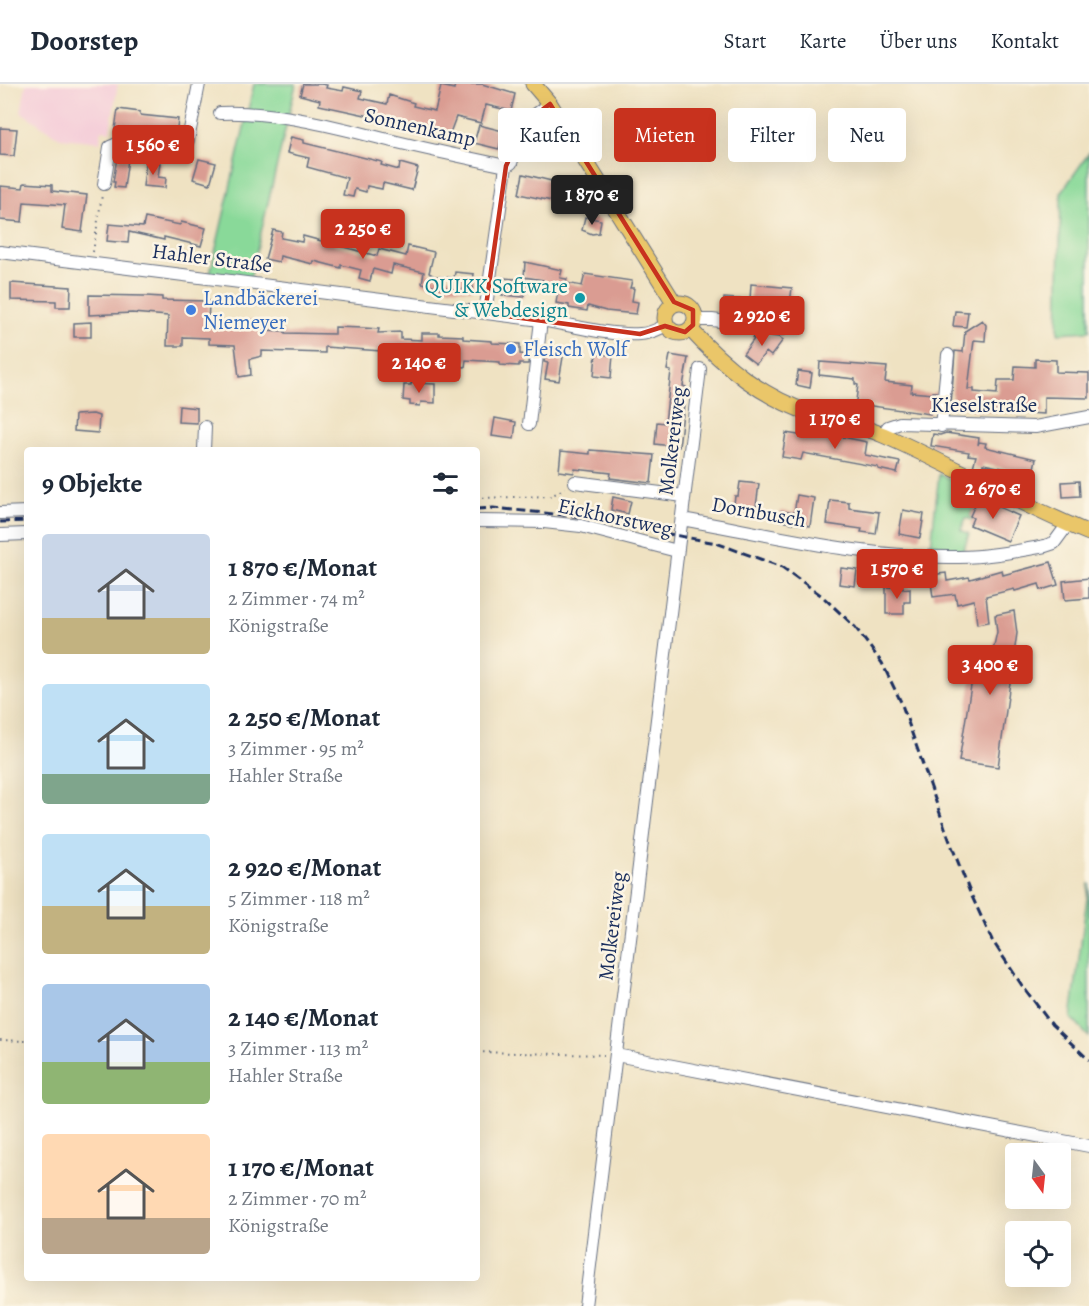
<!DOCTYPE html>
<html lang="de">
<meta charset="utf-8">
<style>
:root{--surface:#fff;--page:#f6f6f7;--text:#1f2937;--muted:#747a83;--line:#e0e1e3;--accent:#c8321e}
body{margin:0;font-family:Alegreya,serif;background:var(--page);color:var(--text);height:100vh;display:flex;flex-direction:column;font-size:22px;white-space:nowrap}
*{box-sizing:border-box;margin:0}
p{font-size:20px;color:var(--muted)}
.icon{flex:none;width:33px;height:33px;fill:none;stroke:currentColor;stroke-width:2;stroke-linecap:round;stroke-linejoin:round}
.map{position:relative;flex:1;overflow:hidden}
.drawer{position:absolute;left:24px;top:363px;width:456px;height:834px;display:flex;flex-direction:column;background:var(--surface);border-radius:6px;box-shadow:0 6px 24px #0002}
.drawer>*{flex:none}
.top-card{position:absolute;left:498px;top:24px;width:501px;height:54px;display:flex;gap:12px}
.needle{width:39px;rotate:165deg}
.controls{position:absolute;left:1005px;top:1059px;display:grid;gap:12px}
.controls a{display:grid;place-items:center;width:66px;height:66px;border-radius:6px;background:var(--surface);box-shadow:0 6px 24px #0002;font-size:30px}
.price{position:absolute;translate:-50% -51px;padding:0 14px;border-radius:6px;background:var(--accent);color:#fff;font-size:20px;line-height:39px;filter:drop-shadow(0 2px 3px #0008)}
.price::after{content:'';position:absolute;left:50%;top:36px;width:18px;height:14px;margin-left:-9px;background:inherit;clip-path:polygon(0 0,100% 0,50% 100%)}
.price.current{background:#222;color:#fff}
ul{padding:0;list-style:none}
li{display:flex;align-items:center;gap:18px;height:150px;padding:0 18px}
li span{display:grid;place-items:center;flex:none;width:168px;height:120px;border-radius:6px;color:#555}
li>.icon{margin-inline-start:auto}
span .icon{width:72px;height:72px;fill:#fffc;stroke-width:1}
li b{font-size:26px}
h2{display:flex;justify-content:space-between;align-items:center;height:72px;padding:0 18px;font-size:26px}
.tag{padding:0 21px;border-radius:6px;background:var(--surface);box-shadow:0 6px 24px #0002;font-size:21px;line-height:54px}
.tag.current{background:var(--accent);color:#fff}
header{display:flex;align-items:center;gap:36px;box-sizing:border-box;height:84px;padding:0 30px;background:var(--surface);border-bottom:2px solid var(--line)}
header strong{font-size:28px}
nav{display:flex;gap:33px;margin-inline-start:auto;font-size:21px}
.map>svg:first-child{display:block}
.built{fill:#f5cfd9}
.green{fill:#89d999;stroke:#52847c;stroke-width:1.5}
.building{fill:#da9c92}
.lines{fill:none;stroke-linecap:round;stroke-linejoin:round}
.minor-casing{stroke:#656e81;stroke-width:14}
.major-casing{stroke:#656e81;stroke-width:17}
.path{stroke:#656e81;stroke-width:2;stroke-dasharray:1.5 4.5;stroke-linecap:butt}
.minor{stroke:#fff;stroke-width:12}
.major{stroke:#eac669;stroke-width:15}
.rail{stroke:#1b2f5e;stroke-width:3;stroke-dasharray:9 4.5;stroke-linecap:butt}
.marked{fill:none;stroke:#c8321e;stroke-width:4.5;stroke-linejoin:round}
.culture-dot{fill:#0f9aa8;stroke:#fcf5e5;stroke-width:2}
.shop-dot{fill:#3f7fe0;stroke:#fcf5e5;stroke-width:2}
.labels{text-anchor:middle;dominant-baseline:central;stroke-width:5;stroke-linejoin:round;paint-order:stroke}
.street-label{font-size:21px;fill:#1b2f5e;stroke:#fcf5e5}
.culture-label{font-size:21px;fill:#0d838f;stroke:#fcf5e5;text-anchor:end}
.shop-label{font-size:21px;fill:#366cbe;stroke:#fcf5e5;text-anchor:start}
</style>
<header>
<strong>Doorstep</strong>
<nav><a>Start</a><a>Karte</a><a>Über uns</a><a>Kontakt</a></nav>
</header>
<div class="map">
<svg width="1089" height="1222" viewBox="0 0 1089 1222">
<rect width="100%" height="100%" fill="#fcf5e5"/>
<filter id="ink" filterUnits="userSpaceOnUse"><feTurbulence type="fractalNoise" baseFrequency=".0167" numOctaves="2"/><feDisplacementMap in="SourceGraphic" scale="12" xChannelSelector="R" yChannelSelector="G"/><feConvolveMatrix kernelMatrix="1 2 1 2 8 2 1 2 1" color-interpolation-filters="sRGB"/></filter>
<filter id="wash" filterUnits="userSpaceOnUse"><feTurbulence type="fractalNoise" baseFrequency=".008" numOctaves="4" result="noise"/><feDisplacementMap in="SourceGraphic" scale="24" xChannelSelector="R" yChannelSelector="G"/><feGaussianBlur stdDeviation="1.35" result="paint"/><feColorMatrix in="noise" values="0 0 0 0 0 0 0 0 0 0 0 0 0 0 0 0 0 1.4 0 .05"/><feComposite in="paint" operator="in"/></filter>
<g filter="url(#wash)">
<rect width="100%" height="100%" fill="#efe2c2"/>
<!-- built -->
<path class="built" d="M26,0H118L110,47L101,46L100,58L60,54L21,28Z"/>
<!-- green -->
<path class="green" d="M254,0H296L250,195L210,190Z
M1089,69V247L1058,249L1061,109Z
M939,390L979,410L970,432L973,434L972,436L966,434L961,446L969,450L963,467H948L946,463L931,462Z
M1089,799V953L1071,934Z"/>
<g id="blocks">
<!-- building -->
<path class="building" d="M303,0H321L327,1L326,4L343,7L344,3L362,7L360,14L387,20L389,11L414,19L413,22L435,27L441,2L454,5L455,0H482L515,10L511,27L486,21L481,39L456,33L450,49L431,45L430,48L409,43V40L393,36L391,33L388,35L370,30V32L319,21L320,16L300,11Z
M118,25L140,28V31L178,35L176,52L115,45Z
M624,34L648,40L644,56L620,50Z
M479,41L503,47L499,65L474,59Z
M0,44L17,45L14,72L0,71Z
M291,53L304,56V59L382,78L381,81L399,86L400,79L418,84L412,106L383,99L382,105L367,102L366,108L355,105L353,113L343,111L347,94L307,83L309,74L287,69Z
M117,74L128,75L124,104L114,103L115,98H113Z
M199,75L216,79L210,100L193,95Z
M146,78L160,79L158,93L166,94L165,104L143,102Z
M523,90L580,104L575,122L519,110Z
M24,99L52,101V107L87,111L82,148L62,145L65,121L24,118L22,138L0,136V102L23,104Z
M585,133L601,136L599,149L592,150L582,146Z
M145,134L180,141L181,138L206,144L201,162L164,153V156L129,148L128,159L107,157L109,140L143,143Z
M273,146L282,148L281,154L302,158L303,152L377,172L379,165L406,172L408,162L434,168L429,189L434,192L454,194L455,188L474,190L472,206L440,203L422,199L424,188L393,181L391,190L373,185L370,197L359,194L361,186L341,181V184L314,177L313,180L280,172L279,178L265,175Z
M525,178L562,186L560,194L567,195L566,199L582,202L585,190L632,197L630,204H634L632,217L638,218L636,230L606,227L588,222L587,227L569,224V221L556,219L558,207L542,204L543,196L524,193Z
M504,194L526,196L524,213L502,211Z
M11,199L71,203L70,223H56V217L11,216Z
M751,200L792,204L789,227L775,226L774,236L722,229L724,214L750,216Z
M89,211L146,212L162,213V216L209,217L208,244L247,245L248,236L264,237L263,246L285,247V249L335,250V243L363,244L379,245L378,249L401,248V255L422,256V249H439V251L463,252V255L492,257V259L520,260V270L529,271L528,280H519V282L500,281V278L466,276L465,283L454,282V285H442V283L433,282V271L405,270V282L396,281V268L325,263V269L262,267V272L250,275L251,291L239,293L235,261L209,260V254L183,253V262H167L168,232L132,229L89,231Z
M955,227L968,228L966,243L953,242Z
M982,236L986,241L985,257L974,256L968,305H974V308L997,310L998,296H1014L1015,282L1035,283V275L1056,276V288L1089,289V314L1044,313V330L971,326V323L951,321L955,267L963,268L965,247Z
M91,238V253H74V239Z
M755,250L779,253L783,256L771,272L766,268L756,280L743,270L754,255L752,254Z
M546,264L564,267L559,297L545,295L548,279L544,278Z
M596,270L613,271L611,294L594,292Z
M670,271L688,274L683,302L686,303L679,363L655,360L657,338L665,339L671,287L667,286Z
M820,278L887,283L885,298L912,301L911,308L933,310V308H936L935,319H932L930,330L865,321V325L855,324L858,301L855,300V295L819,291Z
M798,287L812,289L810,304L796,301Z
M411,299L435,300V319L421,318L420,322L410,321V317L403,316L404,301H411Z
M179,322L197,324V339L178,338Z
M93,330L99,332L98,349L74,347L75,331Z
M495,334L516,338L514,355L492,352Z
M786,349L822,355L823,349L867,358L865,371L900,378L897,389L878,385V383L803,369L801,376L782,373Z
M946,349L979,354L978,361L979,358L986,359L985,363L1036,375L1031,398L1016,394L1017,387L983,380L982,386L975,384L973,383L976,372L968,371L969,368L931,362L933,350L940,351Z
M590,366L654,371L651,399L610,394L611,389L575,385L574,389L559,387L561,367L590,370Z
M1079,397L1080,412L1063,413L1062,398Z
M740,398L759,400L755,430L733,428L735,412H738Z
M797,411L814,414L810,442L780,437L781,427L794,429Z
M613,413L631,417L628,430L611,426Z
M978,414L1019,432L1008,457L970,441L973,434L970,432Z
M830,416L849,418V424L879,428L876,450L861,448L862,445L827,440Z
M903,426L924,430L920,454L899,450Z
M1051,478L1058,501L1041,506L1039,500L1015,507L1014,505L986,512L989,538L977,540L974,516L957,520L955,510L933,513L930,491L946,489L947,497L969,493L970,495L1002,486L1003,491Z
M841,484L857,486L855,502L839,500Z
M1089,494V514L1065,516L1063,497Z
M886,503H903V505L910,504V518H904V530H886Z
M1014,527L1017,549L998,683L959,677L977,564L993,566L997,548L995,531Z"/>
</g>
</g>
<g filter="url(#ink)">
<use href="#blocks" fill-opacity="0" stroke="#656e81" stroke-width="1.5"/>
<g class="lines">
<!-- minor casing -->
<g class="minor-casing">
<path id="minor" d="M220,29C281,27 334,43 393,57C430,66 468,74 506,82L511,79L522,46L527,37L550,20
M104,100L110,63L117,60L178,66L185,63L188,56L199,0
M0,168L541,236C572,241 609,252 640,250C650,250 658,245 667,241
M485,229L506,82
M695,236H712L783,245
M529,340L541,236
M941,342L948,271
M883,351L888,343L900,339L1035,343L1089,333
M204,366L205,343
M575,398L684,412
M0,429L27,428
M682,435C772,451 867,475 959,473C987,473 1017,467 1045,462L1054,459L1068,440
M477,437L544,438L581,442L677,467
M0,451L27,450
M616,971L1089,1062
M585,1222L700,285"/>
</g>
<!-- major casing -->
<g class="major-casing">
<path id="major" d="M533,0L550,20L675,220
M665 234a15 15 0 1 1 30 0a15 15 0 1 1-30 0Z
M690,245C725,283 763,314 813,330C836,337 860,341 883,351C952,381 1018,420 1089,449"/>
</g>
<!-- path -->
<path class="path" d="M93,168L102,111
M477,414L551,412L565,404
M0,956L27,957
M477,968L604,971"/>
<!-- minor -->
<use href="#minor" class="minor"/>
<!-- major -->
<use href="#major" class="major"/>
<!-- rail -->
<path class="rail" d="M477,425L493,424L575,432L716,459L782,483L822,512L855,543L882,579L901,618L949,755L969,806L992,856L1021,900L1052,941L1089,976
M0,438L27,437"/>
</g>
</g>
<!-- marked area -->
<path class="marked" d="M550,20L674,218L693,226V241L685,248L665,242L640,250L485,229L506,82L527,37Z"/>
<!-- markers -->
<circle class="culture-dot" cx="580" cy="214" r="6"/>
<g class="shop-dot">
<circle cx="191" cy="226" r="6"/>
<circle cx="511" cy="265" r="6"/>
</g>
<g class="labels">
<!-- street labels -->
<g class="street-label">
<text transform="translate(420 43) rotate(13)">Sonnenkamp</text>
<text transform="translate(212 174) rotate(7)">Hahler Straße</text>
<text x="984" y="321">Kieselstraße</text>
<text transform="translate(672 357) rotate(-83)">Molkereiweg</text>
<text transform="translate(759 428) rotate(10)">Dornbusch</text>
<text transform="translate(615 433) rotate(12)">Eickhorstweg</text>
<text transform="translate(612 842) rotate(-83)">Molkereiweg</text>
</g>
<!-- culture labels -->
<g class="culture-label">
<text x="568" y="202">QUIKK Software<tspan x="568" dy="24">&amp; Webdesign</tspan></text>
</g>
<!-- shop labels -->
<g class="shop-label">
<text x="203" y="214">Landbäckerei<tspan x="203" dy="24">Niemeyer</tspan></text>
<text x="523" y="265">Fleisch Wolf</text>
</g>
</g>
</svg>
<div class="controls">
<a><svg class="needle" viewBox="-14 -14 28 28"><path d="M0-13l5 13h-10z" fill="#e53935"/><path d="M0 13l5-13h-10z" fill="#747a83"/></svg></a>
<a><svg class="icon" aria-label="locate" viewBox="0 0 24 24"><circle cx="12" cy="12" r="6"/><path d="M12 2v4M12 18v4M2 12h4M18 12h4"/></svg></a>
</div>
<b class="price" style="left:153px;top:92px">1 560 €</b>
<b class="price current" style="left:592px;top:142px">1 870 €</b>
<b class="price" style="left:363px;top:176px">2 250 €</b>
<b class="price" style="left:762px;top:263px">2 920 €</b>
<b class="price" style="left:419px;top:310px">2 140 €</b>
<b class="price" style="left:835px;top:366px">1 170 €</b>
<b class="price" style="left:993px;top:436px">2 670 €</b>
<b class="price" style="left:897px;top:516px">1 570 €</b>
<b class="price" style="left:990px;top:612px">3 400 €</b>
<div class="top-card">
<a class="tag">Kaufen</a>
<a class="tag current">Mieten</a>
<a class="tag">Filter</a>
<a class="tag">Neu</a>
</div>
<section class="drawer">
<h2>9 Objekte<svg class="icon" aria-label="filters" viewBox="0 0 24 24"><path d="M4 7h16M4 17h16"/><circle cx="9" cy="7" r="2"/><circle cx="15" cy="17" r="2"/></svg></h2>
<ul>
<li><span style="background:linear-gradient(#c9d6e8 70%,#c2b280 0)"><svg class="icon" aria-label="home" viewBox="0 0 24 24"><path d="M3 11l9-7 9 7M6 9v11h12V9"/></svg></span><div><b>1 870 €/Monat</b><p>2 Zimmer · 74 m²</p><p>Königstraße</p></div></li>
<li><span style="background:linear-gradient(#bfe0f5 75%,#7fa58c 0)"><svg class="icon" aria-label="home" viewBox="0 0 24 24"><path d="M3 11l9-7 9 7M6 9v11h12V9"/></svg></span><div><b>2 250 €/Monat</b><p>3 Zimmer · 95 m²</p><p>Hahler Straße</p></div></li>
<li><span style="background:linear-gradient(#bfe0f5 60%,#c2b280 0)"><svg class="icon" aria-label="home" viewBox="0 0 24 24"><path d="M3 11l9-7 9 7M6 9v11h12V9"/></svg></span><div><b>2 920 €/Monat</b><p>5 Zimmer · 118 m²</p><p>Königstraße</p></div></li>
<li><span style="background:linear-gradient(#a9c7e8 65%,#8fb573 0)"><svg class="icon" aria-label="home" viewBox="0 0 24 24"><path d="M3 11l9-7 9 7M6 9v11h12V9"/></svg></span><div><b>2 140 €/Monat</b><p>3 Zimmer · 113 m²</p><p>Hahler Straße</p></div></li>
<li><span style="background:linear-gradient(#ffd9b3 70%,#b9a48a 0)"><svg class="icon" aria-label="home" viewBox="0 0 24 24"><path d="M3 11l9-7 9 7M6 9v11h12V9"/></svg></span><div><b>1 170 €/Monat</b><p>2 Zimmer · 70 m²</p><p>Königstraße</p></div></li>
</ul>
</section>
</div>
